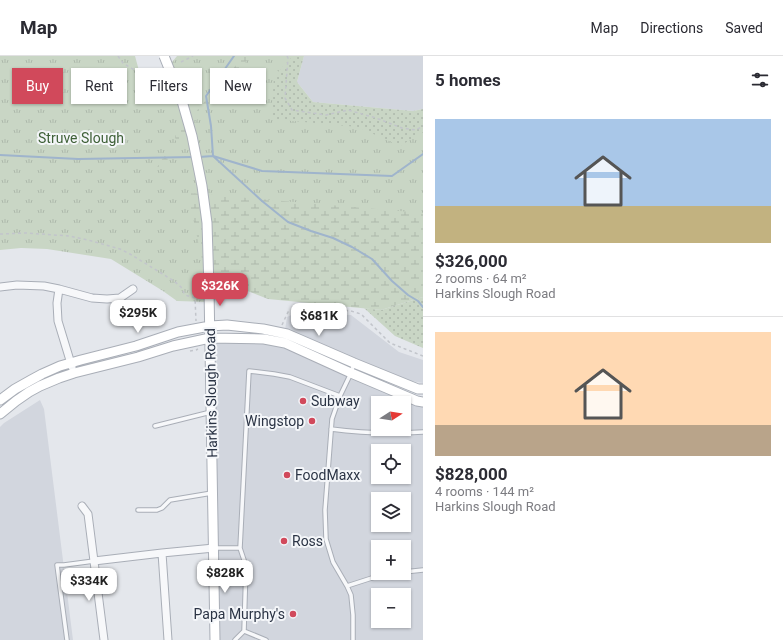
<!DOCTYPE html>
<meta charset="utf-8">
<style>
:root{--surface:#fff;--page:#f2f2f3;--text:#2b2b33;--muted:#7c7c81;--line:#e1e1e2;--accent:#d1495b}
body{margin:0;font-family:Roboto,sans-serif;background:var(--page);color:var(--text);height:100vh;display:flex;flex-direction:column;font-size:15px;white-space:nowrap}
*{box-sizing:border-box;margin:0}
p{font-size:13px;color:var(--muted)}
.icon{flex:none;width:22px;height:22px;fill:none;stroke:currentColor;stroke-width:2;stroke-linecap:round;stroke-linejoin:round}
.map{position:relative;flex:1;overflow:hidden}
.details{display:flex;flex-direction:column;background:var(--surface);width:360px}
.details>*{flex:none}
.guide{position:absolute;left:12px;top:12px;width:351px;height:36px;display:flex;gap:8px}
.needle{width:26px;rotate:78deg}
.tools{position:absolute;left:371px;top:340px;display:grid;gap:8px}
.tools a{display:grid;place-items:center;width:40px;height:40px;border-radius:0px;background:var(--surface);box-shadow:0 1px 3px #0004;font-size:20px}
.price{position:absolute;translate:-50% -34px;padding:0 9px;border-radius:8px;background:#fff;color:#222;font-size:13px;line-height:26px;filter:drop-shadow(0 1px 2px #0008)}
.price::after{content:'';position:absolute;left:50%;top:24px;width:12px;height:9px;margin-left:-6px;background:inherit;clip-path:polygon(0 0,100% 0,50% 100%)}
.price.active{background:var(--accent);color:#fff}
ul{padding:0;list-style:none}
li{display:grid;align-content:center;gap:8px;height:212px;padding:0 12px}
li+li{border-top:1px solid var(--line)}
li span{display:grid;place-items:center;height:124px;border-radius:0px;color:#555}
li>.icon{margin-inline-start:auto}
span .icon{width:72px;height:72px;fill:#fffc;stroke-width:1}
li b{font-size:17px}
h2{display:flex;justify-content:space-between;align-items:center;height:48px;padding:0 12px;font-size:17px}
.pill{padding:0 14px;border-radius:0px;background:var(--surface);box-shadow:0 1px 3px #0004;font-size:14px;line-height:36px}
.pill.active{background:var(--accent);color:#fff}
header{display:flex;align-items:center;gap:24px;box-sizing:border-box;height:56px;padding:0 20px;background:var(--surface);border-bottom:1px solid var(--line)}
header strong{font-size:19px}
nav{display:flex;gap:22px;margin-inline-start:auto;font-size:14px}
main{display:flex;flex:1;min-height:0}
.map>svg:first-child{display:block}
.built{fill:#d2d6de;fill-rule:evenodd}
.grass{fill:url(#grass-dots)}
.wetland{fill:url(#wetland-marsh)}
.park{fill:url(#park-tufts);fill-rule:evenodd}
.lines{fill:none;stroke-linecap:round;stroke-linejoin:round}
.stream{stroke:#9fb4cc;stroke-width:2}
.lane-casing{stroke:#a9aeb7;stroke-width:5.5}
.street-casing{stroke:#a9aeb7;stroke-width:9}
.secondary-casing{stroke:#a9aeb7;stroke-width:11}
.path{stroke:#c2c5cb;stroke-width:1.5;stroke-dasharray:3 3;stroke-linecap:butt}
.lane{stroke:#f7f8fa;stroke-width:3.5}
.street{stroke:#f7f8fa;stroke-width:7}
.secondary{stroke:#fff;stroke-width:9}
.secondary-bridge-casing{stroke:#a9aeb7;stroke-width:11;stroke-linecap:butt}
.secondary-bridge{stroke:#fff;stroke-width:9}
.poi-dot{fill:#d1495b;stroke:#f4f6f9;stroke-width:1.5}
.labels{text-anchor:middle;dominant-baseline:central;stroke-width:4;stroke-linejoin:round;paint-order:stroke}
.park-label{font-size:14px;fill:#3f6138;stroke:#f4f6f9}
.street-label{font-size:14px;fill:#2b3445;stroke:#f4f6f9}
.poi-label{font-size:14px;fill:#2b3445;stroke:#f4f6f9;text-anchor:start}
</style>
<header>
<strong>Map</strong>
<nav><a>Map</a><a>Directions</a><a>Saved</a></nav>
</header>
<main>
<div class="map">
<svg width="423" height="584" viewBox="0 0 423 584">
<defs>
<pattern id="grass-dots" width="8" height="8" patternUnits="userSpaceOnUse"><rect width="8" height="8" fill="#c9d6c5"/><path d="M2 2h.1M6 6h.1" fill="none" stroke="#adb8ab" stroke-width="1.8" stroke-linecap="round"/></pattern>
<pattern id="wetland-marsh" width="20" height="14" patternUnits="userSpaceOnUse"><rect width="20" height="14" fill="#c9d6c5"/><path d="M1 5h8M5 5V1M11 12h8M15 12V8" fill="none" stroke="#adb8ab"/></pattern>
<pattern id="park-tufts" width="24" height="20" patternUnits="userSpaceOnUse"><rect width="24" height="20" fill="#c9d6c5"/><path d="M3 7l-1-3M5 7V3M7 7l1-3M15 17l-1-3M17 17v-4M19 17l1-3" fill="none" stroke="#adb8ab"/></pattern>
</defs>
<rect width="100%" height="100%" fill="#e4e7ec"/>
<!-- built -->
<path class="built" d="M304,0H423V53L413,55L313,46L297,26Z
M296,257L351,259L399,296L423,304V327L411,325L285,274L287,261Z
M210,282L263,283L423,346V584H215ZM378,347H404V373H378ZM378,395H404V421H378ZM378,443H404V469H378ZM378,491H404V517H378ZM378,539H404V565H378Z
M40,344L44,353L73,584H0V371L4,367Z"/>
<!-- grass -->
<path class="grass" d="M273,0H304L297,26L313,46L413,55L423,53V129L260,76Z
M423,241V292L395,280L364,252L381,254Z"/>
<!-- wetland -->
<path class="wetland" d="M233,0H273L260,76L423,129V241L381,254L268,243L185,211L0,11L117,21L188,25Z"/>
<!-- park -->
<path class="park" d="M0,0H135L141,22H146L147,20L164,16L177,0H244L175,80L176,86H178L251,0H293L274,20L271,63L358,71L400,90L423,76V157L190,137L188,139L205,217L208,246L177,245L163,235L111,203L47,193L21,192L0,194ZM164,100L167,101L170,113H156Z"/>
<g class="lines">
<!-- stream -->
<path class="stream" d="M234,0L206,40L211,70L213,100L262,115L392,120L423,98
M0,99L78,103L194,101
M199,101L213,100L262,145L288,166L311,175L333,182L352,191L372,203L392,225L408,239L418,245L423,251"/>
<!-- lane casing -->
<g class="lane-casing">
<path id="lane" d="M155,370L211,356
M331,373C360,377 394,378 423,376
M376,376V367L378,364
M138,454H157L162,452L170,444L212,437
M214,492H240
M404,516L423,514
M347,530L378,520L397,517
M244,575L246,510L240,492L249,315L274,318L290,321L340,340
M67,584L57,509H64L94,505
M235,584L244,575L266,584
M353,584V559L351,539L347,530L333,506L326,483L325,454L332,363L340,340L351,317L354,307"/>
</g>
<!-- street casing -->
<g class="street-casing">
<path id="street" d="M0,231L17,229L44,230L59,233L92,242L107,243L120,242L133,233
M59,233L57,247L58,265L72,311
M82,450L88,458L104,584
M162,497L168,584
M94,505L162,497L214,492"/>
</g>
<!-- secondary casing -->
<g class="secondary-casing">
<path id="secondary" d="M209,233L215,584
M0,344L15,333L31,324L42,318L60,310L81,304L136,290L178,276L210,270L227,269L263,273L287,278L354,307L418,333H423
M0,358L16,345L29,336L40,330L59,322L74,317L138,301L173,290L210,282L264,283L285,287L351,317L417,345L423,346"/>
</g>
<!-- path -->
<path class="path" d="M118,0L123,7L136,15L157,14
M287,0L288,2L285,42L292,54L326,59L348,54L376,62L402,72L416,74L423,70
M181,6L193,0
M0,178L26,177L69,180L88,184L120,193L130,198L174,225L181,231L185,239L195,242L196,265
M282,269L288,256L293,254H302L324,252L351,255L361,258L390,287L423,300
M190,295L196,294L198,293"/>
<!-- lane -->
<use href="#lane" class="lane"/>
<!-- street -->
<use href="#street" class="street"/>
<!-- secondary -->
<use href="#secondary" class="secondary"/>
<!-- secondary-bridge casing -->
<g class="secondary-bridge-casing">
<path id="secondary-bridge" d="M164,0L182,45L192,80L202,130L207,167L209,233"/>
</g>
<!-- secondary-bridge -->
<use href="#secondary-bridge" class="secondary-bridge"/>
</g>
<!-- markers -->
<g class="poi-dot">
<circle cx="303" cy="345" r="4"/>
<circle cx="312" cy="365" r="4"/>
<circle cx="287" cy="419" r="4"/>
<circle cx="284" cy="485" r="4"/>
<circle cx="293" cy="558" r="4"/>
</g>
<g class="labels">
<!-- park labels -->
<g class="park-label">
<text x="81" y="82">Struve Slough</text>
</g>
<!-- street labels -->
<g class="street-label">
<text transform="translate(211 337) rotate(-91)">Harkins Slough Road</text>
</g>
<!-- poi labels -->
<g class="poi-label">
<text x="311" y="345">Subway</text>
<text x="304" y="365" text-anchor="end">Wingstop</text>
<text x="295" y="419">FoodMaxx</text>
<text x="292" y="485">Ross</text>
<text x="285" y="558" text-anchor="end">Papa Murphy's</text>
</g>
</g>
</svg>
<div class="tools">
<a><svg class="needle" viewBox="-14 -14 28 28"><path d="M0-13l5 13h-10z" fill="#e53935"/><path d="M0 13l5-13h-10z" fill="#7c7c81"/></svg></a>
<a><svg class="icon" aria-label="locate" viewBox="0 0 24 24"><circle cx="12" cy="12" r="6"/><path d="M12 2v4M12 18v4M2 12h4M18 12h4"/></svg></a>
<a><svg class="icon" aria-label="layers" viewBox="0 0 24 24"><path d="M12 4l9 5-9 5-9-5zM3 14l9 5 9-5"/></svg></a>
<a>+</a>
<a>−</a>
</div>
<b class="price active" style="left:220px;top:251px">$326K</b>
<b class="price" style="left:138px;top:278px">$295K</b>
<b class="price" style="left:319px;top:281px">$681K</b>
<b class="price" style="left:225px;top:538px">$828K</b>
<b class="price" style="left:89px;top:546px">$334K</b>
<div class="guide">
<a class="pill active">Buy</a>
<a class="pill">Rent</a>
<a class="pill">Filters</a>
<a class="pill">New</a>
</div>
</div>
<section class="details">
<h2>5 homes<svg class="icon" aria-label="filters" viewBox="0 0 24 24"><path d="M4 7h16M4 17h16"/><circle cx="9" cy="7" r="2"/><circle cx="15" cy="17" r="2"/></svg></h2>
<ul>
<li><span style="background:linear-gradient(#a9c7e8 70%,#c2b280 0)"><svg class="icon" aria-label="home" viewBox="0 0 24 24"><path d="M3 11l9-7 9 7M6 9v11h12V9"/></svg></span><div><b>$326,000</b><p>2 rooms · 64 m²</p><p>Harkins Slough Road</p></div></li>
<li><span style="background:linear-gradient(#ffd9b3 75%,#b9a48a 0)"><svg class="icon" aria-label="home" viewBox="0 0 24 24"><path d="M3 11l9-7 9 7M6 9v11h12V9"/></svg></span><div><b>$828,000</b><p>4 rooms · 144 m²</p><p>Harkins Slough Road</p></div></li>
</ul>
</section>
</main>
